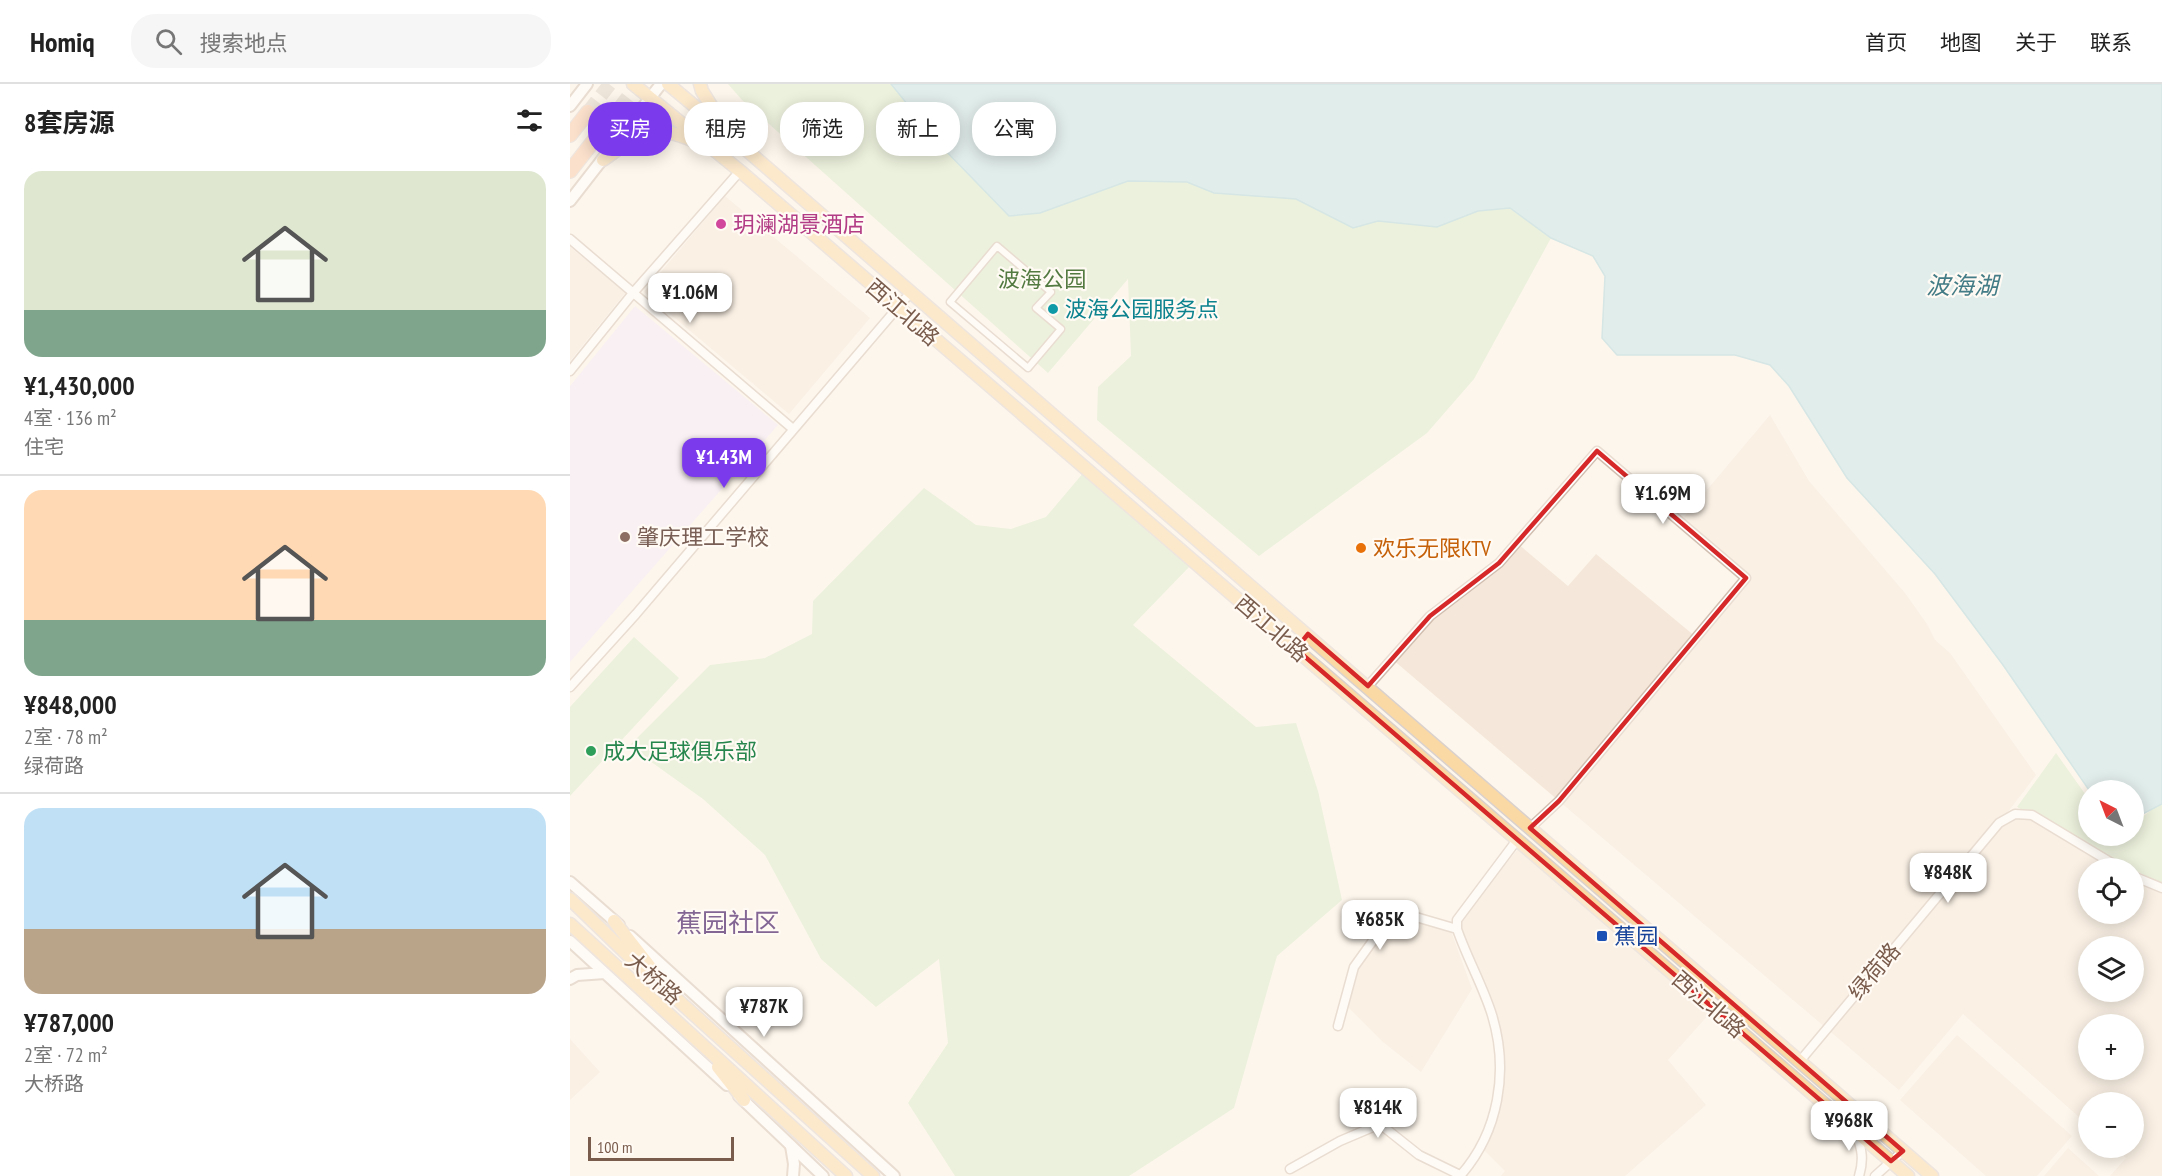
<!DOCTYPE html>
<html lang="zh">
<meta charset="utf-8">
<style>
:root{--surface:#fff;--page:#f6f6f6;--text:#222;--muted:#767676;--line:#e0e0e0;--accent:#7c3aed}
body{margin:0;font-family:"PT Sans Narrow","Noto Sans SC",sans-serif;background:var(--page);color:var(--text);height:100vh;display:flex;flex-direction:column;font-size:22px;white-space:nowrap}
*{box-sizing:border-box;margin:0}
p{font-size:20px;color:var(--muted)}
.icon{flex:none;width:33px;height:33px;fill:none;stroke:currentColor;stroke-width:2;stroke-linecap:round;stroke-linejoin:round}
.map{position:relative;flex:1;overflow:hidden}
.details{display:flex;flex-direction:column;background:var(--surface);width:570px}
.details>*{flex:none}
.hud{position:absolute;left:18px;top:18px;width:570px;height:54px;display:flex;gap:12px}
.needle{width:39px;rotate:318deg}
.fabs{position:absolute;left:1508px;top:696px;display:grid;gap:12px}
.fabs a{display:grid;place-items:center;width:66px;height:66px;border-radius:50%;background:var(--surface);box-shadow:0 3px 15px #0003;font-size:30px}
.scale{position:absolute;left:18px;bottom:15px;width:146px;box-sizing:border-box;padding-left:6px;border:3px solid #7a5c4d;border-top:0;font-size:16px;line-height:21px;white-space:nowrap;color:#7a5c4d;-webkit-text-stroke:4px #fffaf3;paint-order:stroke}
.price{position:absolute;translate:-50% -51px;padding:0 14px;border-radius:12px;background:#fff;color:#222;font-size:20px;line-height:39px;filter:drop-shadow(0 2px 3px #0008)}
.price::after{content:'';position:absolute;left:50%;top:36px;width:18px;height:14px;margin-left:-9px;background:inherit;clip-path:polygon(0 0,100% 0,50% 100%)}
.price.active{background:var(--accent);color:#fff}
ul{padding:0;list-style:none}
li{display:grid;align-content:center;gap:12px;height:318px;padding:0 24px}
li+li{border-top:2px solid var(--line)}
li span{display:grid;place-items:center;height:186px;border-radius:18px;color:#555}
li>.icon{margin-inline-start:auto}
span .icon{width:108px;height:108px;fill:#fffc;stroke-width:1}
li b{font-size:26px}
h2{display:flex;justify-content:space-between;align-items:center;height:72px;padding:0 24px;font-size:26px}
.chip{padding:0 21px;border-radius:24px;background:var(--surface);box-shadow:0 3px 15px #0003;font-size:21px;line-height:54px}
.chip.active{background:var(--accent);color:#fff}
header{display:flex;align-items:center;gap:36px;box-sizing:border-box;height:84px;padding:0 30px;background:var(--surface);border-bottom:2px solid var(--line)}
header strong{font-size:28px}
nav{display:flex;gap:33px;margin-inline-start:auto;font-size:21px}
.search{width:420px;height:54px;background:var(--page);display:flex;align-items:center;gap:15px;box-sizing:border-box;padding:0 21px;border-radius:24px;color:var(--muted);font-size:22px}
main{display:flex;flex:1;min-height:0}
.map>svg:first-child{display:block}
.residential{fill:#f5e8da;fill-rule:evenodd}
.education{fill:#f3e8fa}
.green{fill:#d8ecc9}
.water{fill:#bfe3e8;stroke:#a5d3da;stroke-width:1.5}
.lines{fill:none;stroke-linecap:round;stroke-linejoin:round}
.trunk-tunnel{stroke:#dcd0c4;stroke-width:14;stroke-dasharray:14 7;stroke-linecap:butt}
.pedestrian-casing{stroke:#d1beb0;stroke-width:9}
.minor-casing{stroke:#d1beb0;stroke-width:11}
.tertiary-casing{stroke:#d1beb0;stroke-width:14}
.secondary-casing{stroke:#d6c0b0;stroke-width:14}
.primary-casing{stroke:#dad1cd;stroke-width:15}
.trunk-casing{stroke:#dad1cd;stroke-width:16}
.pedestrian{stroke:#fff;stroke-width:6}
.minor{stroke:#fff;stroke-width:8}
.tertiary{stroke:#fff;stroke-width:10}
.secondary{stroke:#fff;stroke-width:10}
.primary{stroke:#fbd9a5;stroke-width:12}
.trunk{stroke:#f9c8a4;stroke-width:14}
.marked{fill:none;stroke:#d62828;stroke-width:4.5;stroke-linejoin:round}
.hotel-dot{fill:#d1479c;stroke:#fffaf3;stroke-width:2}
.culture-dot{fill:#0f9aa8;stroke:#fffaf3;stroke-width:2}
.education-dot{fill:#8d6e63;stroke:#fffaf3;stroke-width:2}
.food-dot{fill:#e8710a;stroke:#fffaf3;stroke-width:2}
.leisure-dot{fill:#2e9e5b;stroke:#fffaf3;stroke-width:2}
.transit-dot{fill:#1a4fb4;stroke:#fffaf3;stroke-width:2}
.labels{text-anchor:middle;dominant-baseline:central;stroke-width:4.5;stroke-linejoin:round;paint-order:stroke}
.hotel-label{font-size:22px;fill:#b23c85;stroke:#fffaf3;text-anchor:start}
.park-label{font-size:22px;fill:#537a41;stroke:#fffaf3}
.culture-label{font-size:22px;fill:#0d838f;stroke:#fffaf3;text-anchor:start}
.street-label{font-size:22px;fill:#7a5c4d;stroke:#fffaf3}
.education-label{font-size:22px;fill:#785e54;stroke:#fffaf3;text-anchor:start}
.food-label{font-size:22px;fill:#c56008;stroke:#fffaf3;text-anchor:start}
.leisure-label{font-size:22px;fill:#27864d;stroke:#fffaf3;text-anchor:start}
.transit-label{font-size:22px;fill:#164399;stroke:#fffaf3;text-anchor:start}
.water-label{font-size:24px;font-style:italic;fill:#437c86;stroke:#fffaf3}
.quarter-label{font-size:26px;fill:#846695;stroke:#fffaf3}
</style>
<header>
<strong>Homiq</strong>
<div class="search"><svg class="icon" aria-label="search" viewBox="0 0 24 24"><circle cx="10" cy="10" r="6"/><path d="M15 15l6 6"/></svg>搜索地点</div>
<nav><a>首页</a><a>地图</a><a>关于</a><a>联系</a></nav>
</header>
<main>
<section class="details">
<h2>8套房源<svg class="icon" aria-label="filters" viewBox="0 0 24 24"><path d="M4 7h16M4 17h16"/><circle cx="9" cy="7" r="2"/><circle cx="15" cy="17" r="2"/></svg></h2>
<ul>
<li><span style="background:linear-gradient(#dfe7d0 75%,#7fa58c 0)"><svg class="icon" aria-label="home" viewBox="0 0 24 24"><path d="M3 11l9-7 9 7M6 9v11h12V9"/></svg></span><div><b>¥1,430,000</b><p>4室 · 136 m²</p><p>住宅</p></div></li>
<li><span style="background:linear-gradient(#ffd9b3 70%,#7fa58c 0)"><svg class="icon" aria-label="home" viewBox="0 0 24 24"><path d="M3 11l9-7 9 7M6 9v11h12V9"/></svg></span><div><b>¥848,000</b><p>2室 · 78 m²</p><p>绿荷路</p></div></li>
<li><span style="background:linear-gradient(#bfe0f5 65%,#b9a48a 0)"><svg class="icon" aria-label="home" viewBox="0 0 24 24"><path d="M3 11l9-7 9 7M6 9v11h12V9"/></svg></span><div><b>¥787,000</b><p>2室 · 72 m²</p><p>大桥路</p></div></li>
</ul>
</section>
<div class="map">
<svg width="1592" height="1092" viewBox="0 0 1592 1092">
<rect width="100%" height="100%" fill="#fdf6ec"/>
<!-- residential -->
<path class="residential" d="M155,112L300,234L219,330L74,208Z
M0,163L56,208L0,277Z
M1200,331L1239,397L1335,509L1357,540L1365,556L1380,569L1466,691L1431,737L1445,730L1462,731L1550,784H1518V830H1563V792L1592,804V1092H1540L1556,1074L1544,1064H1563V1018H1518V1041L1393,930L1329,1006L822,575L838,555L947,459L998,502L1026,470L1126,553L1176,493L1110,438ZM1518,862H1563V908H1518ZM1518,940H1563V986H1518Z
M950,763L1141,928L1098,976L1136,1021L1055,1092H931L935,1087L910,1062L920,1042L930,967L887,836Z
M831,835L881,847L902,905L851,988L813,958L778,923L791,878L819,839Z
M1387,951L1502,1052L1467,1092H1416L1330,1016Z
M0,955L30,988L0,1016Z
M1498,1064L1529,1092H1474Z"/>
<!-- education -->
<path class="education" d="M65,222L208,341L0,578V302Z"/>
<!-- green -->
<path class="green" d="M158,0H321L372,63L470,129L558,97L617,98L644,109L726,115L783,144L807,137L866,143L908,127L939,124L981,154L904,295L857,349L689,472L527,336L528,303L561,272L558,195L478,289L172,16Z
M514,388L621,481L563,541L686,643L726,639L748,707L772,816L707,872L664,1024L559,1092H385L338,1019L378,959L369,875L306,923L251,875L195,771L133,715L59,662L140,581L195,574L242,550L243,517L354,404L406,441L441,445L476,433Z
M64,553L109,594L0,712V623Z
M1486,669L1518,714V752H1563V740L1592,718V798H1587L1447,723Z"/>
<!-- water -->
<path class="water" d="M321,0H1592V720L1563,735V706H1519L1433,581L1365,490L1277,394L1219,302L1200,281L1165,271H1047L1032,254L1035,192L1023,172L981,154L940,124L908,127L867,143L808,137L783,144L726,115L644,109L617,98L558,97L470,129L439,132L372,63Z"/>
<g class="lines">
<!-- trunk-tunnel -->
<path class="trunk-tunnel" d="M18,28L40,0
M36,41L68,0"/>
<!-- pedestrian casing -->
<g class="pedestrian-casing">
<path id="pedestrian" d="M427,162L481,208L466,224L491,245L458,284L380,218Z"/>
</g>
<!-- minor casing -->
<g class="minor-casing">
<path id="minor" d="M0,155L223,345
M0,287L63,209L170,87
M798,602L860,532L929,479L1027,367L1176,494L989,717L960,744
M0,603L66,530L341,208
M1563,792L1592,804
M768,942L784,883L817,837L828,831H839L887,845
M1230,977L1429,739L1445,730L1462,731L1550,784
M1286,1049C1292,1065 1294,1076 1289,1092
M720,1085L770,1057L810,1040L849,1071L890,1091
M890,1092C929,1048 939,987 922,931C913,902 897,874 887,845V836L947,756
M1305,1092L1333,1067"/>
</g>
<!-- tertiary casing -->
<g class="tertiary-casing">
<path id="tertiary" d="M0,22L17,0
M0,117L91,0
M0,798L49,841
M60,852L324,1092
M0,857L157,1001
M0,895L7,891L35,889
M169,1012L253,1092"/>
</g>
<!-- secondary casing -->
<g class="secondary-casing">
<path id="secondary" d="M221,1062L224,1080L223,1092"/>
</g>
<!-- primary casing -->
<g class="primary-casing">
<path id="primary" d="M63,0L170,87L1338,1092
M98,0L158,50L1362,1092
M130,0L132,7L153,41
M33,76C73,47 80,37 129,59
M0,815L59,872L303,1092
M44,837L80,883
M0,840L276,1092
M148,983L174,1016"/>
</g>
<!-- trunk casing -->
<g class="trunk-casing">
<path id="trunk" d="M0,51L18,28
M0,87L36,41"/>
</g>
<!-- pedestrian -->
<use href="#pedestrian" class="pedestrian"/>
<!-- minor -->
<use href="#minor" class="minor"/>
<!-- tertiary -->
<use href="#tertiary" class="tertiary"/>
<!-- secondary -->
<use href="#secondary" class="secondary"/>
<!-- primary -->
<use href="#primary" class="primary"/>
<!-- trunk -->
<use href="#trunk" class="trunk"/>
</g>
<!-- marked area -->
<path d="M0 0H1592V1092H0ZM1027,367L1176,494L989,717L960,744L1333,1067L1321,1077L726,565L738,550L798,602L860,532L929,479Z" fill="#fdf6ec" fill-opacity=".55" fill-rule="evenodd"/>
<path class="marked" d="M1027,367L1176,494L989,717L960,744L1333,1067L1321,1077L726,565L738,550L798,602L860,532L929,479Z"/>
<!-- markers -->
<circle class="hotel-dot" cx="151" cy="140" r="6"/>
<circle class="culture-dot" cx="483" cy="225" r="6"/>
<circle class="education-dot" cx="55" cy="453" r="6"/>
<circle class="food-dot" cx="791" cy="464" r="6"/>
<circle class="leisure-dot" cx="21" cy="667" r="6"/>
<rect class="transit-dot" x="1026" y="846" width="12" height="12" rx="3"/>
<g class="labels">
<!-- hotel labels -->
<g class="hotel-label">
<text x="163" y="140">玥澜湖景酒店</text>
</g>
<!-- park labels -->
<g class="park-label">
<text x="472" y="195">波海公园</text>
</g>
<!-- culture labels -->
<g class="culture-label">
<text x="495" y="225">波海公园服务点</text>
</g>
<!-- street labels -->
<g class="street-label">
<text transform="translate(333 228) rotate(41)">西江北路</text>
<text transform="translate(702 544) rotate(41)">西江北路</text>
<text transform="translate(1304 887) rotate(-50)">绿荷路</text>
<text transform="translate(84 894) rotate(41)">大桥路</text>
<text transform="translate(1139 920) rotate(41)">西江北路</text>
</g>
<!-- education labels -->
<g class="education-label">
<text x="67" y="453">肇庆理工学校</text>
</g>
<!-- food labels -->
<g class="food-label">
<text x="803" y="464">欢乐无限KTV</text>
</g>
<!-- leisure labels -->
<g class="leisure-label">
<text x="33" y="667">成大足球俱乐部</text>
</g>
<!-- transit labels -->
<g class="transit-label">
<text x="1044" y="852">蕉园</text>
</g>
<!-- water labels -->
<g class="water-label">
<text x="1392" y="201">波海湖</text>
</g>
<!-- quarter labels -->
<g class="quarter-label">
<text x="158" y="838">蕉园社区</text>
</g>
</g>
</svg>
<div class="fabs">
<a><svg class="needle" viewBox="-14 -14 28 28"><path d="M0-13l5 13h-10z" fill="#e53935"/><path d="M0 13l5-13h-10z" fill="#767676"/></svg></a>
<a><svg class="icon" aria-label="locate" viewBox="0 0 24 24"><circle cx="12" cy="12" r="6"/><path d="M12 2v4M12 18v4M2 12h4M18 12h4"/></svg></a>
<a><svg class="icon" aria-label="layers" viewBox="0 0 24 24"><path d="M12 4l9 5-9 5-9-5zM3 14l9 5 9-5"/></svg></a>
<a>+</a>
<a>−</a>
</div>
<div class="scale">100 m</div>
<b class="price" style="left:120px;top:240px">¥1.06M</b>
<b class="price active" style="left:154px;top:405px">¥1.43M</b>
<b class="price" style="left:1093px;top:441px">¥1.69M</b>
<b class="price" style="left:1378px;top:820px">¥848K</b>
<b class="price" style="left:810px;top:867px">¥685K</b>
<b class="price" style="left:194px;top:954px">¥787K</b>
<b class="price" style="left:808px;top:1055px">¥814K</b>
<b class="price" style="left:1279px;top:1068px">¥968K</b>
<div class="hud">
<a class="chip active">买房</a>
<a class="chip">租房</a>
<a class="chip">筛选</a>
<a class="chip">新上</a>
<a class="chip">公寓</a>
</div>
</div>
</main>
